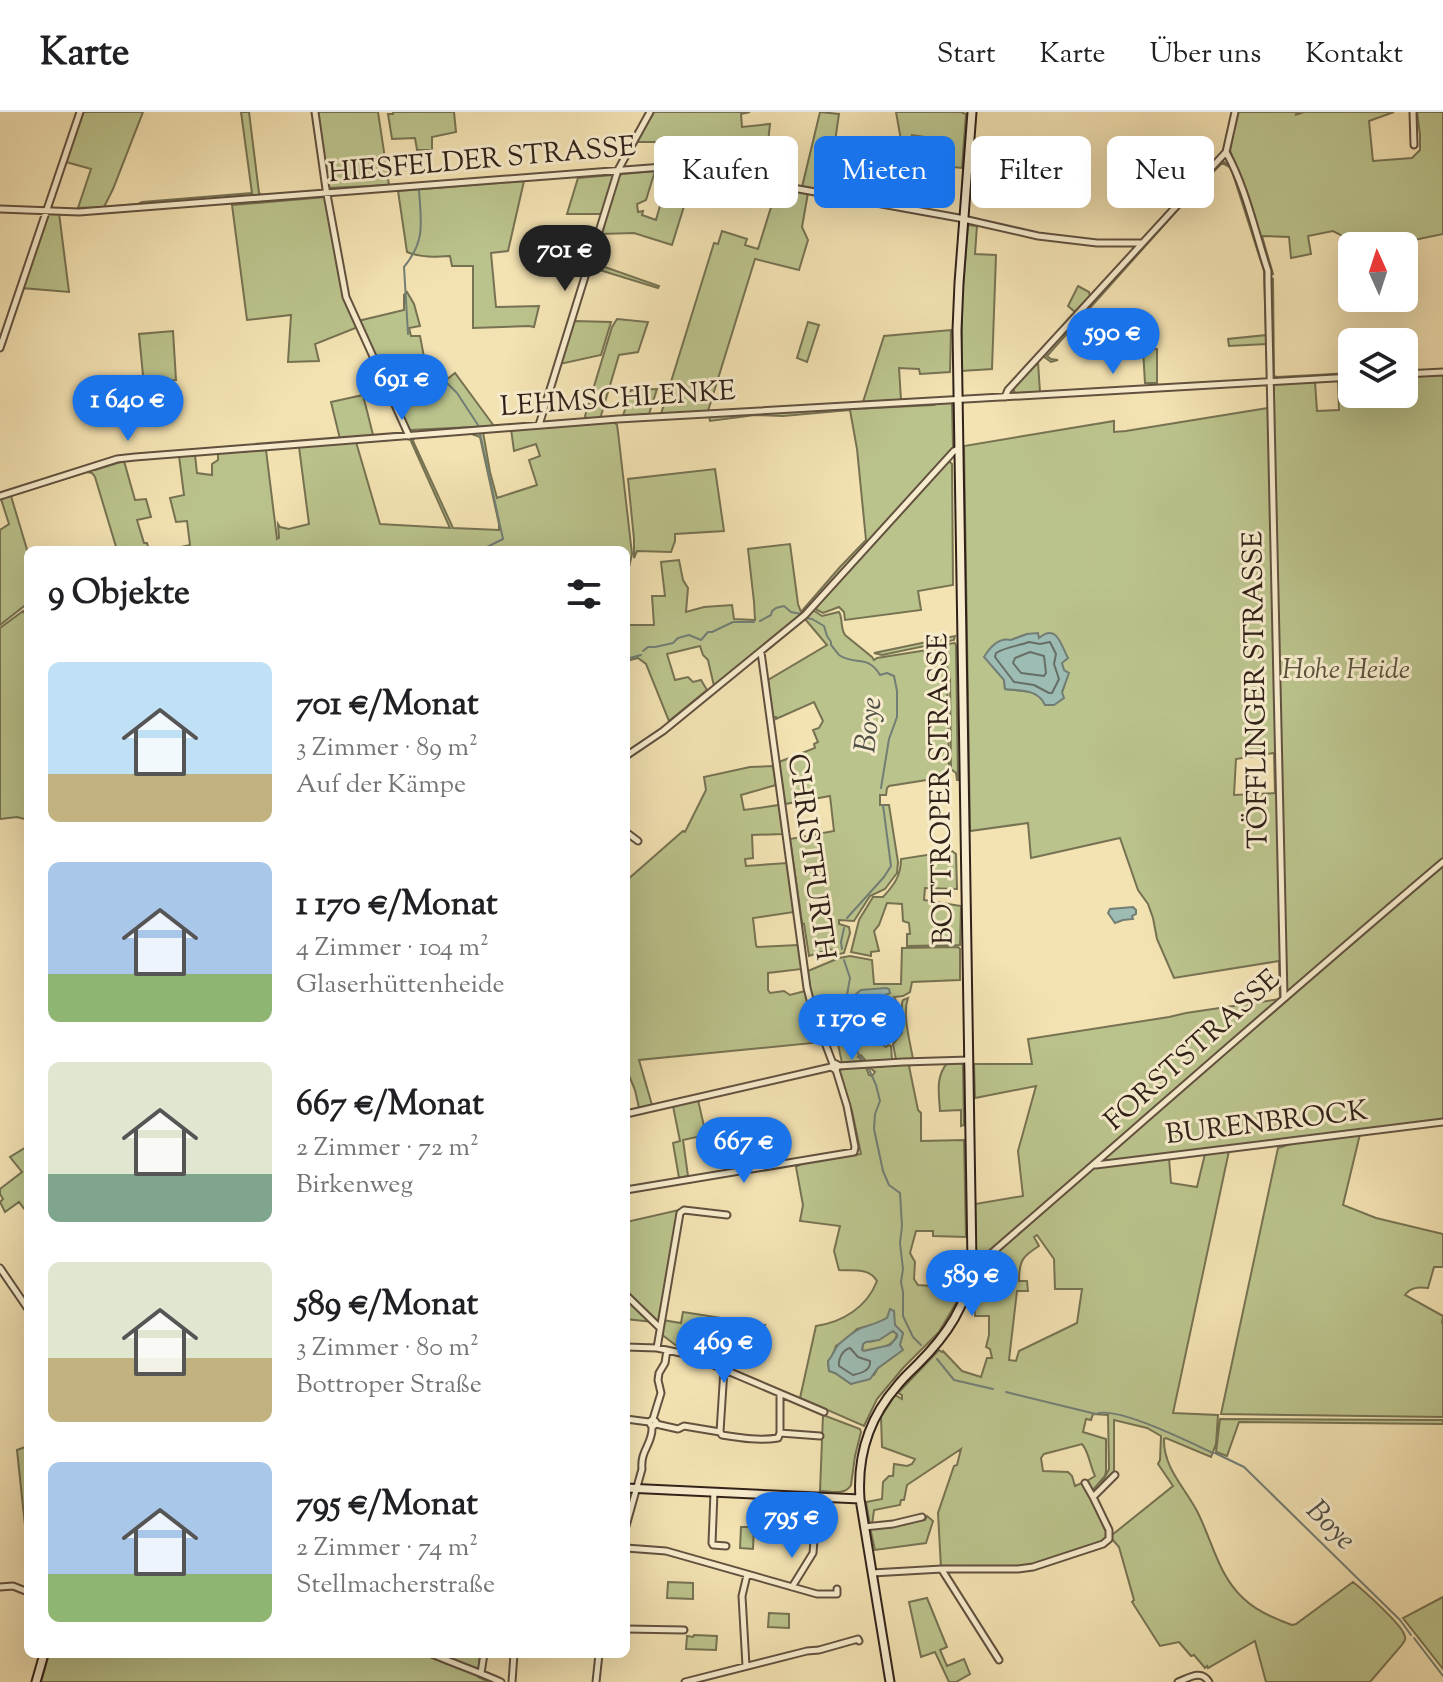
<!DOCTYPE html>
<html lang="de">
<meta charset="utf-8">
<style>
:root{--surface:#fff;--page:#f6f6f6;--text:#202124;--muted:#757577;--line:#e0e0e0;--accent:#1a73e8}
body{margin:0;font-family:"Sorts Mill Goudy",serif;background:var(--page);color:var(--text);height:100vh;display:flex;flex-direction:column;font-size:30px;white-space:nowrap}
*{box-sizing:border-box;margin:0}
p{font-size:26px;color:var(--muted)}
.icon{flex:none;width:44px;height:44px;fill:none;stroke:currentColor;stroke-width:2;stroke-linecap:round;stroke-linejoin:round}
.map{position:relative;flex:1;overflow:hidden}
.drawer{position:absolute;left:24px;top:434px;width:606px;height:1112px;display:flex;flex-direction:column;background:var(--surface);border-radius:12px;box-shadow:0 8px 32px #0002}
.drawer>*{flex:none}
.guide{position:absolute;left:654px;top:24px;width:668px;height:72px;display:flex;gap:16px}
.needle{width:52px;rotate:357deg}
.buttons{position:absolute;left:1338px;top:120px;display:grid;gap:16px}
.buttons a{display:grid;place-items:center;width:80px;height:80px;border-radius:12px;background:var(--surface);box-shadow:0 8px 32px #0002;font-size:40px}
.price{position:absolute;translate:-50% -68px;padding:0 18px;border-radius:28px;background:var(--accent);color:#fff;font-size:26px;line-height:52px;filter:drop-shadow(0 2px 4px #0008)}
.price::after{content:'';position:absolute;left:50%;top:48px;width:24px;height:18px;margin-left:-12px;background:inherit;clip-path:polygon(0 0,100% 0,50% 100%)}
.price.current{background:#222;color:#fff}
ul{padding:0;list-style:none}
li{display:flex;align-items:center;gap:24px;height:200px;padding:0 24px}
li span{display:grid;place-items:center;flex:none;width:224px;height:160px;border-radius:12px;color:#555}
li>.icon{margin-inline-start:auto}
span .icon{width:96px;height:96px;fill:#fffc;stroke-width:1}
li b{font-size:34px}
h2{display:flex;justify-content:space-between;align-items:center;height:96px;padding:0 24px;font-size:34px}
.pill{padding:0 28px;border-radius:12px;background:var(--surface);box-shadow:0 8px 32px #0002;font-size:28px;line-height:72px}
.pill.current{background:var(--accent);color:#fff}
header{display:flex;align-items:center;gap:48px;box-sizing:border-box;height:112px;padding:0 40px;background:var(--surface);border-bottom:2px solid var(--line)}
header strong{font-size:38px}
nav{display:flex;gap:44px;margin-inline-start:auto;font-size:28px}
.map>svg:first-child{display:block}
.green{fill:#bbc38c;stroke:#767252;stroke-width:2;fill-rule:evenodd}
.water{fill:#9dbcb3;stroke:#727e75;stroke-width:2;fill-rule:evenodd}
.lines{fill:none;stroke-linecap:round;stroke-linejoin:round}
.shore{stroke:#676e66;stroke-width:2}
.stream{stroke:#727e75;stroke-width:2}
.street-casing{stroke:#62513f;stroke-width:9}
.secondary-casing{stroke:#312119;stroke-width:11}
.street{stroke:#f7eccd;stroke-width:5}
.secondary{stroke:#f7eccd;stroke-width:7}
.labels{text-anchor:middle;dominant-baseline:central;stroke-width:6;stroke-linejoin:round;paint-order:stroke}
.street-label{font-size:28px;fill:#312119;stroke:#f7eccd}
.park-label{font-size:28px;font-style:italic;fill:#5a523c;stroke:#f7eccd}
.water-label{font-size:30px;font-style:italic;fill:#515047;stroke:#f7eccd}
</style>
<header>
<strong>Karte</strong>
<nav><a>Start</a><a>Karte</a><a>Über uns</a><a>Kontakt</a></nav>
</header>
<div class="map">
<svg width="1443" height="1570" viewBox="0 0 1443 1570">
<rect width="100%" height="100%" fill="#f3e2b2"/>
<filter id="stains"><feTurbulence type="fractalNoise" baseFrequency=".0025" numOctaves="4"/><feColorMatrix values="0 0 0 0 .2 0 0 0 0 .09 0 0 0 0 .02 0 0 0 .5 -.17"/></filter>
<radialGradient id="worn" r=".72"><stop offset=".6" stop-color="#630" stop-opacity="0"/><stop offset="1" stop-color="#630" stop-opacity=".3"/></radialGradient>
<!-- green -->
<path class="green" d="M83,0H143L113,77L104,95L138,92L142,90L252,81L241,0H249L259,81L263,84L103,97V95L78,96L91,57L66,50Z
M317,0H378L389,73L329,76Z
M393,0H454L456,20L432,25V38H417L415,26L392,27L388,2H393Z
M654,0H750L741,2L742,15L770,12L765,58L782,60L779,71L685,54L689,30H636Z
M820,0L839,2L832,50L836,53L832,82L802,75Z
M896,0H961L966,2L962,56L922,52L926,25L912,23L911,27L901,28Z
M1237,0H1300L1295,3L1304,0H1394L1369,9L1373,49L1412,46L1420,38V23L1417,0H1443V122L1385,134H1362L1333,119L1308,124L1311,142L1291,146L1289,125L1262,124L1273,162H1271L1230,38Z
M1219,50H1224L1231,54L1266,158L1268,248H1267L1266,232L1229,234L1228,227L1266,223L1264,159L1231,56L1222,51L1191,83L1047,244L1051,247L1058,248L1051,250L1043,244L1076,206Z
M670,58L694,62L672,133L634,121L600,122L619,64L622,62L655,59L646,88L637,92L638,100L643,99L642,103L656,108Z
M613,63L603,102H567L578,66Z
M524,69L508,139L491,141L496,195L539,194L534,215L529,214L473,216V154H452L450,144C435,145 421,146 407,140L398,79Z
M777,76L808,81L802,115L808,128L799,158L755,147L708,299L661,302L714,131L718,132L722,119L747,127L745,133L758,137Z
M326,85L332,111L344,188L358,215L315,232L319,249L288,250L291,203L247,208L232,93Z
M46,100L59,101L69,180L22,176Z
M968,113L977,114L975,142L996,143L992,257L961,259L962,188Z
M594,139L599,142V153L659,174L658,176L590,155Z
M1273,167L1274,264L1277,265L1352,261V263L1275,267L1273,265L1270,169Z
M1078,174L1089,180L1090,184L1075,200L1068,194Z
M407,180L414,192L420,214L409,216L411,224H420L424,245L413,256L434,277L444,267L446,268L455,261L494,314L410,318L358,209L404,198V183Z
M617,207L648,210L638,240L619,243L600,307H587L585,304L612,215Z
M573,209L611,210L601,243L560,252Z
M808,210L819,213L807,250L797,246Z
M951,218L950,260L920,262L919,257L899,256L901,288L863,290L884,224Z
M173,219L176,268L158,270L159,283L145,284L139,222Z
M1157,237V271H1145L1143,238Z
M1038,250L1040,280L1015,281L1013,277Z
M1443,263V1008L1145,1049L1169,1046L1171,1071L1197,1075L1205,1042L1229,1039L1173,1301L1218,1303L1216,1332L1211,1345L1166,1326L1164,1327C1163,1355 1185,1376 1197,1399C1212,1428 1218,1463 1243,1486C1256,1499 1275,1507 1292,1513L1296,1512L1353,1470C1363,1478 1400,1511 1404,1522C1407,1528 1404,1529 1401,1534L1370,1570H1266L1255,1529L1208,1556L1207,1554L1205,1556L1194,1543L1191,1544L1179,1530L1160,1534L1132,1490L1134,1488L1119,1435L1112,1427V1423L1173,1374L1158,1352L1160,1348L1161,1324L1147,1316L1114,1308V1363L1097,1380L1109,1357L1108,1303L1093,1302L1091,1308L1086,1307L1083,1320L1106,1327V1359L1105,1364L1092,1379L1087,1369L1095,1364C1090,1354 1089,1340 1082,1332L1044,1342L1041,1346L1043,1359L1068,1360L1072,1364L1075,1374L1084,1370L1107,1422L1105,1428L1096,1433L1032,1454L941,1456L938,1401L954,1354L957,1353L961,1337L907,1373L904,1388H901L900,1393L874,1398L872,1413H870L866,1390L882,1387L883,1370L889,1364H893L894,1352L907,1354L912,1352L915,1347L882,1335L881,1305L895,1283L902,1287V1283L898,1281L939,1238L942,1240L943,1239L962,1259L981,1265L987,1246H992L990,1237L986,1235L989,1223V1204H975L974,1184L979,1170V1157L1029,1113L1025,1108L978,1150L976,1148L975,1092L1023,1084L1018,1039L1036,974L975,986L974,952H1032L1028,927L1169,905L1186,901L1280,887L1279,849L1174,866L1157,827L1153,806L1148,792L1138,778L1120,726L1031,746L1028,711L970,719L964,334L1114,309V320L1126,319L1268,296L1270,357L1274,356V272L1315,270L1317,299L1339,298L1338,269H1352V282H1404V265ZM1027,522C1048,530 1074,556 1062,580L1042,586L1032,580L1005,577L1004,568L1011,528ZM1274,641L1275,681L1234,683L1236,647ZM1037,1123L1054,1147L1055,1177H1082L1077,1211L1019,1239L1016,1249L1009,1248L1017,1179H1028L1027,1169H1019C1019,1148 1023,1144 1039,1134L1034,1125Z
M657,277L649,302L623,304L631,278Z
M363,283L373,323L340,327L331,290Z
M940,290H950L952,292L953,335L951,339L808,497L714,574L708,548L703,543L700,534L667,542L675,568L688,565L693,570L701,568L707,578L669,609L646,552L638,546L626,549V513H654L652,484H665L661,450L679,448L683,468L688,476L686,500L704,495L732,493L734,507L755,508L754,490L748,437L790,432L798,492L801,500L840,455L866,428L857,337L850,298L783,304L755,303L710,309L709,304L934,293Z
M614,310L617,313L618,320L632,442L626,469V438H168L190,433L187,409L176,410L170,386L184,383L179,344L195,343L197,361L212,363V352L218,348V341L266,338L277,427L279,426L278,412L280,415L289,417L309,412L299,335L356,330L380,412L450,416L410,327L414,326L413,329L453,416L499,418V412L480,325L469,321L483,320L490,360L497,386L537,373L529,348L540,344L536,332L514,339L511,317Z
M124,349L135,388L146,387L151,405L137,408L144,431H147L149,438H117L95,365L92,361L87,360L11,384L28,441V491L0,513V418L9,412L1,387L94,356L95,358Z
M949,349L952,352L953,473L918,479L921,498L845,508L844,500L839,495L823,501L817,498L816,495Z
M715,357L724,419L675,422V429L671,440L637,439L634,446V427L628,367Z
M813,498L822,504L839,500C843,506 840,516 845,523L872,545L874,548L877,546L927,538L934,541L944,551L947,562L949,656L948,659L939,666L889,674L887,676L886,683H880V693H889L898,750L897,761L885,777L870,784L854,809L839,808V812L849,815L850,821L844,841L839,842L830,837L809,844L804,812L802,811L790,727L834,719L830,684L785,692L779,650L815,636L814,632L818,630L813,618L819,616L823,609L814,590L776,607V605H773L768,568L827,533L805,507Z
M23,499L28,505V708L17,705L0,707V516Z
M955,524L954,528L882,543L874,541Z
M955,531L956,534L958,668H957L956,661L951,657L950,563L943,544L934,536L938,533Z
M773,654L776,673L741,683L744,698L779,693L783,722L752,723L753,746L745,747L746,754L787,751L794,800L753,806L756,833L757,835L798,833L802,857L768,861V878L770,881L784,879L790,883L805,879L811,905L823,930L639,948L652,993L639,996L635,978L626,956V769L683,719L685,720L706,678L704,665L750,655Z
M952,739L956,742L957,777L925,776L924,788L961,794L960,833L907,834V822H910L909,811L903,809L902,792L887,791L879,813L874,819L879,839L871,840V844L851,840L859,808L873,785H883C894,773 901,764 901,747Z
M958,835L960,837V868L912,870L910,880L903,884L894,885L899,894L900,918L868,919L861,897L859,898L870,931H879L886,935L888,933L891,934L892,948L866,949L861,943L858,945L863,949L842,951L838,932L830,933L829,928L826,929L812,890L808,859L839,846L850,844L872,848L874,872H901L902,836Z
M908,886C902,903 910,929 913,947L896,948L893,932L902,921V891L903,888Z
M948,950H961L963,954L964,1013L961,1014V998L940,999C939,981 935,965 948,950Z
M913,952L909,954L918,998L921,1001V1029L964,1028L966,1125L933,1124V1119H916L910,1141L915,1150L914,1167L918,1173L961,1176L956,1191L939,1220L903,1256L877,1287L864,1314L800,1286L816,1214C843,1210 867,1195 877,1169C869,1155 852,1159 839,1158L834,1139L840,1114L800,1109L803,1093L796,1055L803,1051L861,1042L852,999L838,961L839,958L865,953L869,963L872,964L875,960L868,954L882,955L883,953ZM887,1206L903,1221L897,1242L878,1256L874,1263L851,1272L835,1261L829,1259L828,1249L832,1245L836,1234L847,1227L857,1217L874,1213Z
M698,988L706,1023L683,1028L688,1064L679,1066L673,1031L680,1029L673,994Z
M1360,1022L1343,1093L1376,1106L1443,1122V1155H1434L1428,1176C1418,1175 1411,1175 1405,1183L1443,1204L1442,1211L1443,1212V1305L1221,1302L1278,1036L1294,1031Z
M28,1034V1096L25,1098L19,1090L5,1100L0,1090L3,1087L0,1082V1077L22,1060L10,1045Z
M679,1098L659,1211L626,1181V1110Z
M626,1185L653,1210L626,1207Z
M683,1200L722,1206V1217L765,1213L756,1234L740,1227L727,1256L678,1235L661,1222L662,1208L681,1211Z
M892,1219L897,1222C894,1237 876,1235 864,1239L862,1238L863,1232L866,1230L874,1229Z
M823,1303L860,1317L861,1320L855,1344L851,1373C845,1384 830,1379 820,1379Z
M1220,1307L1437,1308H1443V1312L1239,1310L1227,1344L1216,1340Z
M28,1334V1442L17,1338Z
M927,1404L933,1409L926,1431L875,1438L870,1416L925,1408Z
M741,1415H754L753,1437L740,1436Z
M668,1470L693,1471V1487L667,1486Z
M1443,1485V1557L1403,1506Z
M927,1486L947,1535L940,1538L947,1554L964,1547L970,1562L956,1570H949L935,1540L921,1545L909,1490Z
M769,1501L789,1502V1516L768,1515Z
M694,1523L717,1524L716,1538L686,1537L687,1524L693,1525Z
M49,1542H480L478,1565L489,1570H41Z"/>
<!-- water -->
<path class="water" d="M1038,521L1039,526C1057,511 1061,533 1068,546L1062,551L1064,558L1069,561L1062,580L1064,586L1054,593H1045C1038,577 1021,579 1005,577L1004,568L984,545C990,535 999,525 1011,528L1027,522Z
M1133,795L1136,798V802L1132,804L1133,807L1123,808L1115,811L1108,801L1110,797Z
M886,876L889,877L890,881C878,887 868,891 855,892L856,882L861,878Z
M890,1197L894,1199L895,1213L903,1221L900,1233L903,1238L878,1256L870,1267L851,1272L835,1261L829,1259L828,1249C833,1244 834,1237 839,1232C845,1227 854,1219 861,1216C870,1213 878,1211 887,1206ZM893,1219L897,1222V1225L890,1233L864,1239L862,1238L863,1232L866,1230L879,1228Z"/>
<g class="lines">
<!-- shore -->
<path class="shore" d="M1029,530L1040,532L1050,530L1056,542L1054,552L1059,567L1052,581H1049L1034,573L1014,570L995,545L996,541C1006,535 1018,534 1029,530Z
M1030,540L1044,544L1046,561L1044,564L1021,561L1013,551L1015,546Z
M850,1236L858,1245L870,1249C871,1259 861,1261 853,1263L839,1254C838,1246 843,1238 850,1236Z"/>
<!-- stream -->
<path class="stream" d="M408,222L404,155C426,128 421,111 419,78
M445,269L457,281L478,313
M480,322L503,427L487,435L486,438
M806,506L812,507L824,514L827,524L831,530V533C833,535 838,542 839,543C855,554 868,542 880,563L887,561L894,564L897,579V605L889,627L881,676
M760,509L771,503L772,499L776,496L784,494L791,500L801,502
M643,539L648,535H655L673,531L678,526L689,523L701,528L708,520H712L733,510H754
M626,547L641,543
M847,806L884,765L891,754L883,693
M842,837L841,830L844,816
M844,848L850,866L847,883L858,942L864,949
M868,955L876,973L880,989L875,1002L874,1017L883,1059L889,1073L900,1081L902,1114L900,1131L903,1157L901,1170L903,1180V1204L913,1225L921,1233
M937,1247L954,1268L993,1277
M1006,1280L1096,1302C1116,1293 1191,1331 1213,1341
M1215,1341L1244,1355L1400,1508L1411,1523
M1414,1526L1443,1564"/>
<!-- street casing -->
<g class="street-casing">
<path id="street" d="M315,0L326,77L346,185L409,324
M1235,0L1226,40C1246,76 1255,120 1268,159V169L1284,885
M1413,0L1414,33
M0,97L79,100L663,55L782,74L959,106L1038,124L1097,131H1142
M0,236L80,0
M1404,262L1443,260
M1005,285L1008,278L1226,40
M539,313L618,58L650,0
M0,384L117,347L135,345L618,307L1352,265
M761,540L807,876L813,899L833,952
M626,644L663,619L805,503L954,339L958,337
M626,720L638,729
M838,954L903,950L969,948
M626,1002L831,955L834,951L838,953L836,958L831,955
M1096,1053L1443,1010
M626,1078L854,1040L855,1035L847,994L836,958
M0,1156L28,1197
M972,1158C1129,1022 1285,884 1443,750
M626,1183L659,1215
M626,1235L657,1236L690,1243L824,1300
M657,1236L680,1101L684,1098L727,1103
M626,1307L649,1310
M653,1307L661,1281L658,1268L659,1261L665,1251L667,1238
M656,1312L678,1317L684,1314L720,1320L722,1323C741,1326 759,1329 778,1326L780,1321V1282
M720,1320L724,1257
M780,1321L820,1324
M1085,1371L1093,1385
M714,1380L712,1431L713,1433L726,1434
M626,1414L642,1357C640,1338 653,1332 652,1315L656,1312V1310L653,1307L649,1310L652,1315
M864,1415L893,1412L922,1405
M626,1436L666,1439L817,1482H837V1477
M942,1458L999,1548
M872,1461L942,1457H1018L1033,1455L1103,1432L1109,1427V1418L1093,1385L1115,1363
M0,1475L13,1474L28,1480
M792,1475L813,1441L814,1428
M626,1517L684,1518
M432,1542C455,1552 479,1560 501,1570
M746,1554L742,1484L747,1463
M481,1561L484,1542
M512,1570L514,1542
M596,1570L599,1542
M685,1570L807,1539L819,1538L858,1527L859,1529
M1178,1570C1189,1566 1201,1557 1209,1570"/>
</g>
<!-- secondary casing -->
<g class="secondary-casing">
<path id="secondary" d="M626,1376L860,1387
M36,1570L44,1542
M890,1570L860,1387C857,1345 869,1306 897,1274C903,1266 911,1259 918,1252C946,1224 969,1192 972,1151L957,218L959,171L972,0"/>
</g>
<!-- street -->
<use href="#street" class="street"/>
<!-- secondary -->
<use href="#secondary" class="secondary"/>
</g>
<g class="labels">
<!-- street labels -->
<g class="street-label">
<text transform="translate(482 49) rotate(-5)">HIESFELDER STRASSE</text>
<text transform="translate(618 288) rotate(-4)">LEHMSCHLENKE</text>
<text transform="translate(1257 578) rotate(-91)">TÖFFLINGER STRASSE</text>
<text transform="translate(942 677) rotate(-91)">BOTTROPER STRASSE</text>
<text transform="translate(810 745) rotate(82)">CHRISTFURTH</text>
<text transform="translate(1193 939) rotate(-42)">FORSTSTRASSE</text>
<text transform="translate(1267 1012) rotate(-7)">BURENBROCK</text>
</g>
<!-- park labels -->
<g class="park-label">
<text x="1346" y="559">Hohe Heide</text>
</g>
<!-- water labels -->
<g class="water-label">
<text transform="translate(870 613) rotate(-83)">Boye</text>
<text transform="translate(1330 1414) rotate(45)">Boye</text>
</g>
</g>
<rect width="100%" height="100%" filter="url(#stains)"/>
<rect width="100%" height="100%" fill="url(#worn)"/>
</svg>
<div class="buttons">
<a><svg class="needle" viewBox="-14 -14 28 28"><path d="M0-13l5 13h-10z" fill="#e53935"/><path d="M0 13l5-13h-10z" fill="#757577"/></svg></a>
<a><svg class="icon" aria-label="layers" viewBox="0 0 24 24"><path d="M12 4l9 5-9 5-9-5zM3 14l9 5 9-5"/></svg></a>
</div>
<b class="price current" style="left:565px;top:181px">701 €</b>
<b class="price" style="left:1113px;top:264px">590 €</b>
<b class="price" style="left:402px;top:310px">691 €</b>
<b class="price" style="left:128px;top:331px">1 640 €</b>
<b class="price" style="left:852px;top:950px">1 170 €</b>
<b class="price" style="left:744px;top:1073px">667 €</b>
<b class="price" style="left:972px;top:1206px">589 €</b>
<b class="price" style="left:724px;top:1273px">469 €</b>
<b class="price" style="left:792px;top:1448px">795 €</b>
<div class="guide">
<a class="pill">Kaufen</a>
<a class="pill current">Mieten</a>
<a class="pill">Filter</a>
<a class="pill">Neu</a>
</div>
<section class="drawer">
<h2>9 Objekte<svg class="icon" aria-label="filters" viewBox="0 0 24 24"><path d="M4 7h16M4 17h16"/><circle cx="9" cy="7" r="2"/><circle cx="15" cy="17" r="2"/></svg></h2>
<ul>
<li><span style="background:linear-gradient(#bfe0f5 70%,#c2b280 0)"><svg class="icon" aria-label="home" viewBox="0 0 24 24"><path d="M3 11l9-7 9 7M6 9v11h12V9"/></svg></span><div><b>701 €/Monat</b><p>3 Zimmer · 89 m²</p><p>Auf der Kämpe</p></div></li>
<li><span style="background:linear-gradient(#a9c7e8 70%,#8fb573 0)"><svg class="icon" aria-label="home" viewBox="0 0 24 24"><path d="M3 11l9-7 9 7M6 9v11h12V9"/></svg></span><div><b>1 170 €/Monat</b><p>4 Zimmer · 104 m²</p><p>Glaserhüttenheide</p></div></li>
<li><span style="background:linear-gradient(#dfe7d0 70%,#7fa58c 0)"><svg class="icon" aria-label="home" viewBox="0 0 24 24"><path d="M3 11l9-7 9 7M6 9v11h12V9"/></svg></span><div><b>667 €/Monat</b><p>2 Zimmer · 72 m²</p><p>Birkenweg</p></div></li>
<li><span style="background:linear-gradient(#dfe7d0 60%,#c2b280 0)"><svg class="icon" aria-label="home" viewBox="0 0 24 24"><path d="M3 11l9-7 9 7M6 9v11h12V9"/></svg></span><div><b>589 €/Monat</b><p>3 Zimmer · 80 m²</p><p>Bottroper Straße</p></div></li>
<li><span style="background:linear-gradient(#a9c7e8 70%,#8fb573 0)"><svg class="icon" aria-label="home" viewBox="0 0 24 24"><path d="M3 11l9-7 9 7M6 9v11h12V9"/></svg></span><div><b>795 €/Monat</b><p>2 Zimmer · 74 m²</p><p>Stellmacherstraße</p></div></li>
</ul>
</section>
</div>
